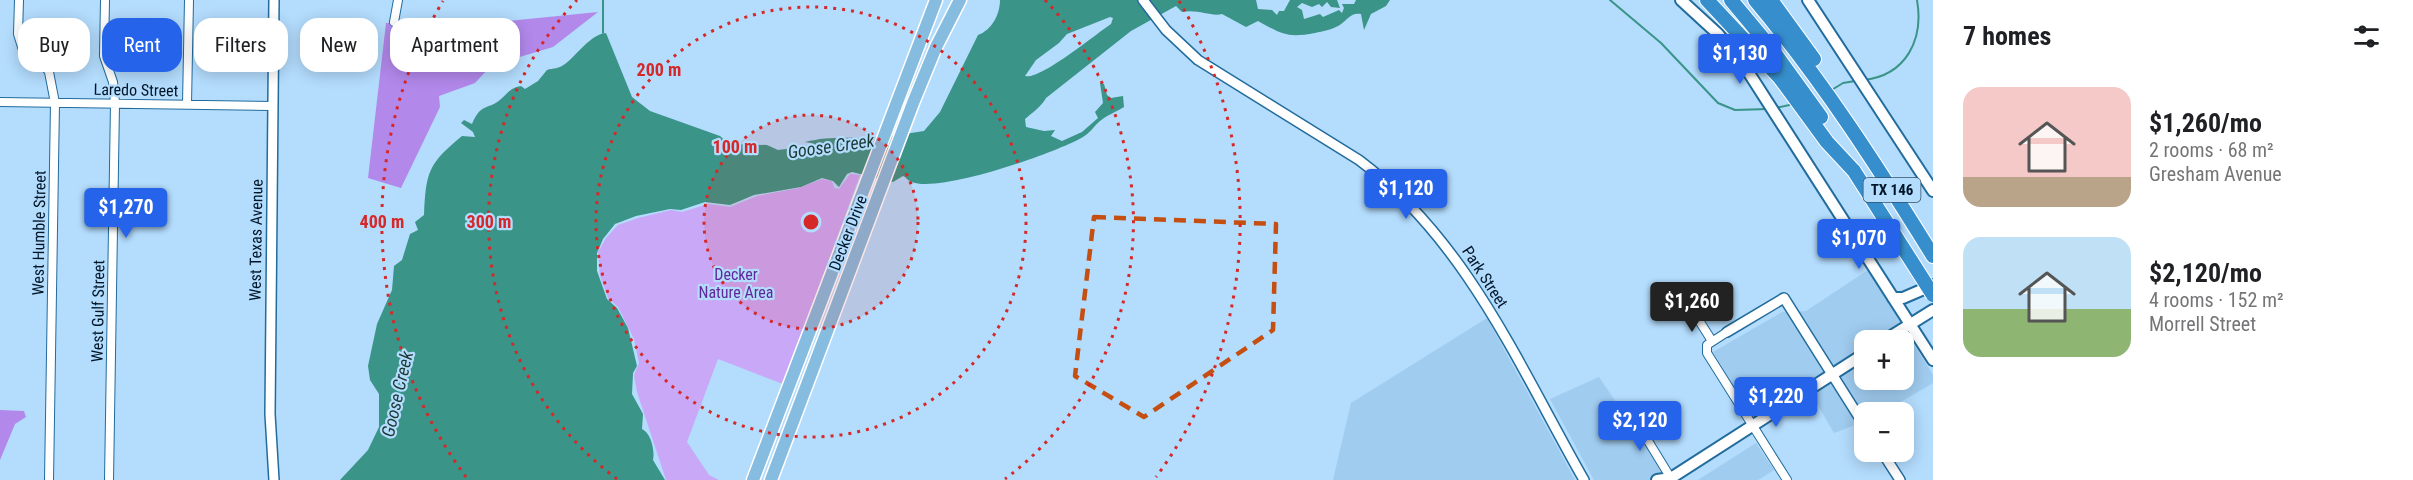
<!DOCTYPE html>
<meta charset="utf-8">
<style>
:root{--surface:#fff;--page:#f2f2f2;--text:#202124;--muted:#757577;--accent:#2563eb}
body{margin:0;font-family:"Roboto Condensed",sans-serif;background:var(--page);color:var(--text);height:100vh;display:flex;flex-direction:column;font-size:22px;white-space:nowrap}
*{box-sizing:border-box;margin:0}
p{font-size:20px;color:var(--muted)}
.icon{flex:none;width:33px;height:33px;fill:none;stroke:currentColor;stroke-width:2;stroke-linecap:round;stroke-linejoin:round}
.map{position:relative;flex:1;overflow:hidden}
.panel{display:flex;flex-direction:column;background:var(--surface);width:480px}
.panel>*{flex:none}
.banner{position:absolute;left:18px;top:18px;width:570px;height:54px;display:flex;gap:12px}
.controls{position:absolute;left:1854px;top:330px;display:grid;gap:12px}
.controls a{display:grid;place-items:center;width:60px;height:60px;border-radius:12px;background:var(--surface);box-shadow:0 3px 15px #0003;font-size:30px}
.price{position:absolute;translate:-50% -51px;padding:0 14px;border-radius:6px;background:var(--accent);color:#fff;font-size:20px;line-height:39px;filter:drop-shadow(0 2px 3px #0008)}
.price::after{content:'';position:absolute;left:50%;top:36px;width:18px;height:14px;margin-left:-9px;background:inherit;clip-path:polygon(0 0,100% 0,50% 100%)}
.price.on{background:#222;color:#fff}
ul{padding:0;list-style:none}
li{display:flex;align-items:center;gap:18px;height:150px;padding:0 30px}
li span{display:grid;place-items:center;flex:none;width:168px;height:120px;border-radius:18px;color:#555}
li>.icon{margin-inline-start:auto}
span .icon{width:72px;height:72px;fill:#fffc;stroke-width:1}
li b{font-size:26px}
h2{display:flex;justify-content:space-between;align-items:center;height:72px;padding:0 30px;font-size:26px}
.chip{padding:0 21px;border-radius:18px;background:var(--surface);box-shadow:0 3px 15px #0003;font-size:21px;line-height:54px}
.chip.on{background:var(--accent);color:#fff}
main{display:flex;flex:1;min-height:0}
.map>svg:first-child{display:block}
.built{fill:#a0ccf0;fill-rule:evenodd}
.green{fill:#c9a9f7}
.forest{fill:#b288eb}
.water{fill:#3a9487;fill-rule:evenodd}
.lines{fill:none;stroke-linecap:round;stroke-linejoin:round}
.stream{stroke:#3a9487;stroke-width:2}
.minor-casing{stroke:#226c9d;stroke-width:10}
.tertiary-casing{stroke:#226c9d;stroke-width:12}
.secondary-casing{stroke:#226c9d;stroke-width:14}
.primary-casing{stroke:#fff;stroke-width:15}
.motorway-casing{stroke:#fff;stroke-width:16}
.minor{stroke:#fff;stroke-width:8}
.tertiary{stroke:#fff;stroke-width:9}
.secondary{stroke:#fff;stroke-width:10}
.primary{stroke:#86bce0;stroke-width:12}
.motorway{stroke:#368fcc;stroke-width:14}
.motorway-bridge-casing{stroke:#fff;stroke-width:16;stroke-linecap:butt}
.motorway-bridge{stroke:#368fcc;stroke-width:14}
.marked{fill:none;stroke:#c54f10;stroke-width:4.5;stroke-dasharray:12 8;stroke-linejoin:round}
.ring{fill:none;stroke:#d62828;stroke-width:3;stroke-dasharray:3 6}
.labels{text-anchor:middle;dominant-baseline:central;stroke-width:4.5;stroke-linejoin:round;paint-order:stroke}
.shield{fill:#b3dcfd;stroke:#365168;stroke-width:1.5}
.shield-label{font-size:15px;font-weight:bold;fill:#001528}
.street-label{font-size:16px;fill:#001528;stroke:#b3dcfd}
.park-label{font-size:16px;fill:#62289b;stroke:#b3dcfd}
.water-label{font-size:18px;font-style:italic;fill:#1d3934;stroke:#b3dcfd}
.centre{fill:#d62828;stroke:#b3dcfd;stroke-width:3}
.ring-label{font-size:18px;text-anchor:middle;font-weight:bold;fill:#d62828;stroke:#b3dcfd;stroke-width:4.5;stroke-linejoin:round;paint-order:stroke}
</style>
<main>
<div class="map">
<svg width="1933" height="480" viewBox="0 0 1933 480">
<rect width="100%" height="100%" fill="#b3dcfd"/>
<!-- built -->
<path class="built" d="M1868,270L1933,375V383L1884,412H1864V422L1834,433L1802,378L1750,414L1713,352L1782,312L1806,311ZM1864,340H1904V380H1864Z
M1487,318L1575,480H1333L1351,403Z
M1599,377L1669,480H1594L1550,399Z
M1756,443L1774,470L1758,480H1698Z"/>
<!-- green -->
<path class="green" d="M850,174L860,175L783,384L718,359L687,442L709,475L719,480H666L637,392L634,375L639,363L634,339L618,307L608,298L600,276L598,252L606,238L618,225L638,218L671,210L682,212L708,204L730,207L757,196L799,188L822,179L832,181L834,188L839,189Z"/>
<!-- forest -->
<path class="forest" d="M598,12L553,47L500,63L488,69L475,83L439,96L440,107L401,188L368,178L386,23L479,24Z
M0,410L24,411L26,417L15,424L0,460Z"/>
<!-- water -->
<path class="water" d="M1000,0H1256L1258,9L1272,10L1277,15L1279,11H1284L1290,0H1337L1340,8L1331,7L1327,2L1322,7L1319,4L1312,7L1302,3L1297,7L1302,10L1304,19L1320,14L1323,17L1339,10L1342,13L1344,8L1342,4H1354L1356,0H1398H1390L1386,6L1371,14L1364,30L1361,14C1350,12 1347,21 1338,26C1331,30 1323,31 1315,33C1288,38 1283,35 1258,21L1246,27L1222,14C1211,17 1199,9 1182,12L1176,6L1131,31L1046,98C1041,107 1033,112 1025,119L1026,127L1044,131L1055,130L1051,136L1062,141L1082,132L1098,118L1095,112L1103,103L1100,83L1104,84L1107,95L1111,98L1123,96L1124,107C1116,112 1107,115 1100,121C1094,126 1090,133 1083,137C1058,152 934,196 910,181C907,180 906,177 903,176L893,182L852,172L847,174L839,187L833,181L822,178L801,187L754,195L730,205L705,202L681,210L670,209L636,216L615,224L603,239L597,253V271L607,299L617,308L628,328L637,366L633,373L632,394L643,414L642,429C651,433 655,451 653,460L665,480H340L368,450L379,427V394L370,380L368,366L377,324L392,290L394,266L402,260L410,234L418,230L415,222L424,215C426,172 428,164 462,136L475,137L473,132L461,123L464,120L472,124C482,101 488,111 501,99C509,92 510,88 521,86L525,89L538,81L547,70C553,68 559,69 565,64C577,55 591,34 606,33L632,97L650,111L720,136L729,144L767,145L778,150L810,146L811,143L805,142C828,136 848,138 872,138C889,138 907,133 924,131L940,112L978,35C992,30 1000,14 1000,0ZM1110,17L1113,18L1111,24C1096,34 1039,81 1025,76L1036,60L1059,43L1067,34Z"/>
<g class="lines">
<!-- stream -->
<path class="stream" d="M1610,0L1661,43L1718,103L1735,110L1768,109
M603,33V0
M1864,80C1906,75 1924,40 1917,0
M1830,91L1843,83L1855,81
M1776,108L1794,104"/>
<!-- minor casing -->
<g class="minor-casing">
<path id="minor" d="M19,0L18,34L23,50L44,65L49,72L55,103L49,480
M105,0L104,56L113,82L115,103L109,480
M394,22L398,0
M0,102L273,106
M187,104L189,0
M1693,311L1712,341
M1727,332L1707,345V353L1787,480
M1631,413L1672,480"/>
</g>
<!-- tertiary casing -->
<g class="tertiary-casing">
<path id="tertiary" d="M1143,0L1166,30L1198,60L1359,160C1467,241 1519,366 1584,480
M1727,332L1784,298L1864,425
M1882,452L1900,480
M274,480L270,414L274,0"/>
</g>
<!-- secondary casing -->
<g class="secondary-casing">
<path id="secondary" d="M1681,0L1718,34L1747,70L1933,360
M1808,0L1933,191
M1893,298H1903L1933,285
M1885,340L1933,310
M1657,480L1671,478L1864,354"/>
</g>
<!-- primary casing -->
<g class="primary-casing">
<path id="primary" d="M753,480L936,0
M771,480L913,103L936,47L960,0"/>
</g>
<!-- motorway casing -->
<g class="motorway-casing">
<path id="motorway" d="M1707,0L1780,78L1827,142L1854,171
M1731,0L1771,48L1821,117
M1755,0C1822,80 1878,167 1933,256
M1771,0L1814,59"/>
</g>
<!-- minor -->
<use href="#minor" class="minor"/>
<!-- tertiary -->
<use href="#tertiary" class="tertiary"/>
<!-- secondary -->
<use href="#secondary" class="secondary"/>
<!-- primary -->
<use href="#primary" class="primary"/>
<!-- motorway -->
<use href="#motorway" class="motorway"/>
<!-- motorway-bridge casing -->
<g class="motorway-bridge-casing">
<path id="motorway-bridge" d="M1854,171L1933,295"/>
</g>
<!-- motorway-bridge -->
<use href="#motorway-bridge" class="motorway-bridge"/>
</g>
<!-- marked area -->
<path class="marked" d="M1094,217L1276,224L1273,330L1144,417L1075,376Z"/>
<!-- distance rings -->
<circle cx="811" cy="222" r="107" fill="#d62828" fill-opacity=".12"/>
<g class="ring">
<circle cx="811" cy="222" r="107"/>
<circle cx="811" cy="222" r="215"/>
<path d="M617 479A322 322 0 0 1 577 0M1045 0A322 322 0 0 1 1005 479"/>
<path d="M466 477A429 429 0 0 1 443 1M1179 1A429 429 0 0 1 1156 477"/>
</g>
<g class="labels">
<!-- shield labels -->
<rect class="shield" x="1863.5" y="178" width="57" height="24" rx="4.5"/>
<g class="shield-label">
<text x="1892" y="190">TX 146</text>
</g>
<!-- street labels -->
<g class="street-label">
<text transform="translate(136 90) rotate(1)">Laredo Street</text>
<text transform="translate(39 233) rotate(-89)">West Humble Street</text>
<text transform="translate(848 233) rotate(-69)">Decker Drive</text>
<text transform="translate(256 240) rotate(-89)">West Texas Avenue</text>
<text transform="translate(1485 277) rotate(57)">Park Street</text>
<text transform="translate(98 311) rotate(-89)">West Gulf Street</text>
</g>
<!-- park labels -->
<g class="park-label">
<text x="736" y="274">Decker<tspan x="736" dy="18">Nature Area</tspan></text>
</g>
<!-- water labels -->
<g class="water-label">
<text transform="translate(831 146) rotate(-8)">Goose Creek</text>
<text transform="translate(397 394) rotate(-77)">Goose Creek</text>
</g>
</g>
<circle cx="811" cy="222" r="9" class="centre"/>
<g class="ring-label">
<text x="659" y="76">200 m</text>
<text x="735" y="153">100 m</text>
<text x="382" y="228">400 m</text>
<text x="489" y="228">300 m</text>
</g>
</svg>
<div class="controls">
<a>+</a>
<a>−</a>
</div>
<b class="price" style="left:1740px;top:85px">$1,130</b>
<b class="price" style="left:1406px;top:220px">$1,120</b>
<b class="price" style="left:126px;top:239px">$1,270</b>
<b class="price" style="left:1859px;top:270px">$1,070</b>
<b class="price on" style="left:1692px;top:333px">$1,260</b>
<b class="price" style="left:1776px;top:428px">$1,220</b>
<b class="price" style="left:1640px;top:452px">$2,120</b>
<div class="banner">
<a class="chip">Buy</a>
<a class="chip on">Rent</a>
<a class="chip">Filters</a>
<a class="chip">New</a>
<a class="chip">Apartment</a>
</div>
</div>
<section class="panel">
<h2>7 homes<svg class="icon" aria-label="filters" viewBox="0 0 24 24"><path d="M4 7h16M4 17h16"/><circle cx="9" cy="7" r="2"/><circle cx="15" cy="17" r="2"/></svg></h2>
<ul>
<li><span style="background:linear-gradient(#f6c9c9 75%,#b9a48a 0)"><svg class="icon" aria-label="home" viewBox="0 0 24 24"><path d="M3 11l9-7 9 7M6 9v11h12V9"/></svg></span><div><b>$1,260/mo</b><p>2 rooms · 68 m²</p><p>Gresham Avenue</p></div></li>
<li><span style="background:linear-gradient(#bfe0f5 60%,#8fb573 0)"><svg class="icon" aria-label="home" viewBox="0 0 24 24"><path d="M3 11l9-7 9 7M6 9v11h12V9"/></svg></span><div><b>$2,120/mo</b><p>4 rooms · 152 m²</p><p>Morrell Street</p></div></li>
</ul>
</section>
</main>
